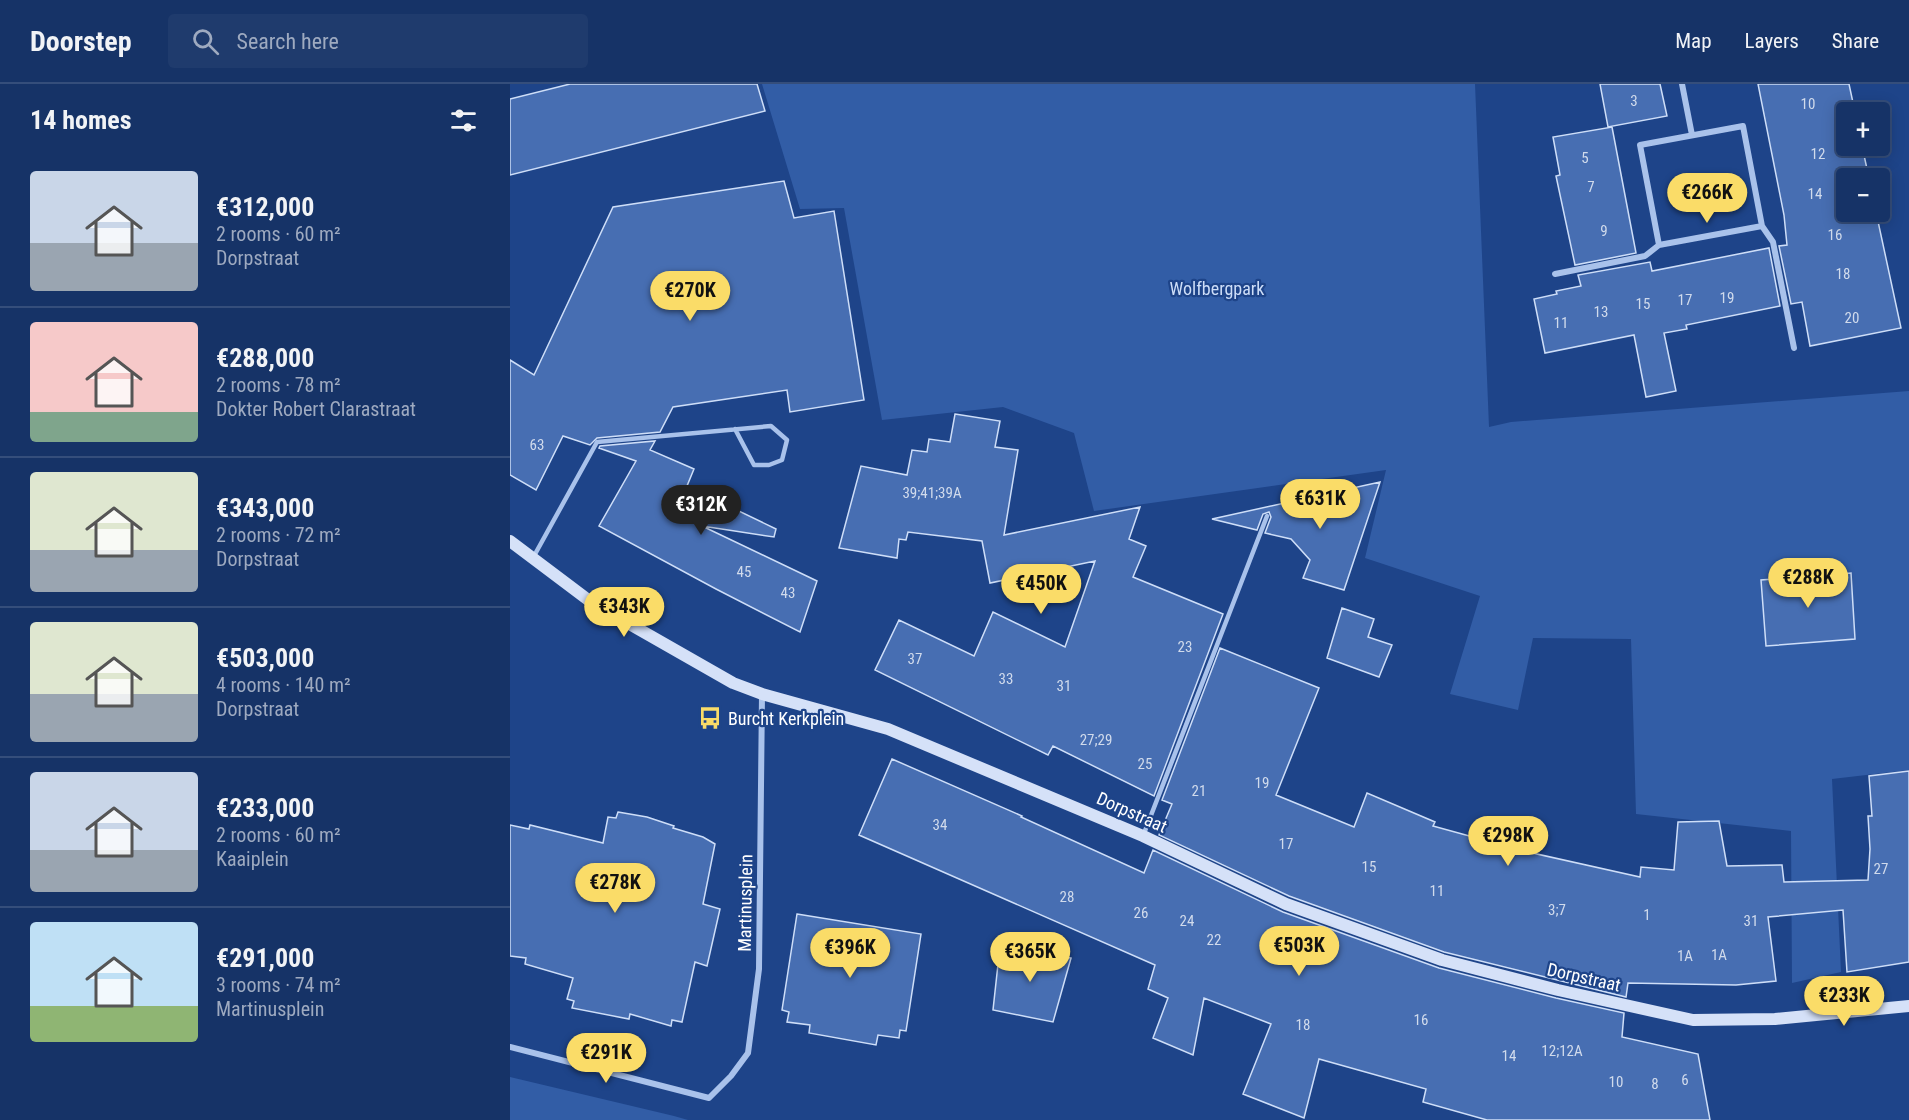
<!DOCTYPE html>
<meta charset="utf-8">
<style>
:root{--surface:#163367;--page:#1f3b6d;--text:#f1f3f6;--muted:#9eaac0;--line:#354e7b;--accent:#fadc68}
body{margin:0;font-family:"Roboto Condensed",sans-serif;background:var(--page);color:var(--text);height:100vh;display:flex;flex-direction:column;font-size:22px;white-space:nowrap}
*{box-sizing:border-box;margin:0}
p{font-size:20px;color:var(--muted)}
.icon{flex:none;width:33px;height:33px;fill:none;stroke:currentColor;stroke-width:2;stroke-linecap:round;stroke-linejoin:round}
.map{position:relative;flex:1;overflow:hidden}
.side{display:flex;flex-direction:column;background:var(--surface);width:510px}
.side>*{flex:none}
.buttons{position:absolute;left:1326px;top:18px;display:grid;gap:12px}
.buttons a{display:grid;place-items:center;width:54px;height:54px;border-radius:6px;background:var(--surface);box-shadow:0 3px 15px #0003,0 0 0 2px var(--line);font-size:30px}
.price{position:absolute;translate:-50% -51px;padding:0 14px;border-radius:21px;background:var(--accent);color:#111;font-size:20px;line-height:39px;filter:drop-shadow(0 2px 3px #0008)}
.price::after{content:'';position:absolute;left:50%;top:36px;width:18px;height:14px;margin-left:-9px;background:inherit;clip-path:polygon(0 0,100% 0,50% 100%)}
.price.selected{background:#222;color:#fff}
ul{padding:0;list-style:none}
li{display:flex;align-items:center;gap:18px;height:150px;padding:0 30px}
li+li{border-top:2px solid var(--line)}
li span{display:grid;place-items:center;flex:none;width:168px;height:120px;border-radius:6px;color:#555}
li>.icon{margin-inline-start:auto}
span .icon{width:72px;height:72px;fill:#fffc;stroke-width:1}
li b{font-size:26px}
h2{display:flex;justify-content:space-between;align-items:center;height:72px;padding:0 30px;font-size:26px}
header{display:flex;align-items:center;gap:36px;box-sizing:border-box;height:84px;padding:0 30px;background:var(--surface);border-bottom:2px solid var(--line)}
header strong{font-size:28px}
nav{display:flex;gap:33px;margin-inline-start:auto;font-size:21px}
.search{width:420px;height:54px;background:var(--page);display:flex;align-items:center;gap:15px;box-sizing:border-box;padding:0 21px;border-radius:6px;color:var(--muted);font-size:22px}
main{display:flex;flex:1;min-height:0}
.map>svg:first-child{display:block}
.green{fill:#325da6}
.building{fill:#476eb2;stroke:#cedef8;stroke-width:1.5}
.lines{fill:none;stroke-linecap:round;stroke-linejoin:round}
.lane{stroke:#a9c2eb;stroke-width:4.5}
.street{stroke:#a9c2eb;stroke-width:6}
.secondary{stroke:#d5e1f8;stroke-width:12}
.labels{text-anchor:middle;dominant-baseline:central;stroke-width:4.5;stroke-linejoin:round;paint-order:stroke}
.number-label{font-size:15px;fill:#d1dbec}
.park-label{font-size:18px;fill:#cedef8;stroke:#1e4489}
.poi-label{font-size:18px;fill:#fff;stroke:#1e4489;text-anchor:start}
.street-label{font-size:18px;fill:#fff;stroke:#1e4489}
</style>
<header>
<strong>Doorstep</strong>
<div class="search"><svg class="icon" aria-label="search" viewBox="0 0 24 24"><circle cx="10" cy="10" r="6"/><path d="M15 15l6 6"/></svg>Search here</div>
<nav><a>Map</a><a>Layers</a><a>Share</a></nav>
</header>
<main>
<section class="side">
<h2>14 homes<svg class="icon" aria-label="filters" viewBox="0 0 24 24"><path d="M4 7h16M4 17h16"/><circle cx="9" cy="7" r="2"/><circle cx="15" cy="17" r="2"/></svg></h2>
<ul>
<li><span style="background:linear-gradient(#c9d6e8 60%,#9aa5b1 0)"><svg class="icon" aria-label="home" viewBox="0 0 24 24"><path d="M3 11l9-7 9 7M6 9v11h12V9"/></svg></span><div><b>€312,000</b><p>2 rooms · 60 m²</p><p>Dorpstraat</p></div></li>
<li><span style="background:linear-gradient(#f6c9c9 75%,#7fa58c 0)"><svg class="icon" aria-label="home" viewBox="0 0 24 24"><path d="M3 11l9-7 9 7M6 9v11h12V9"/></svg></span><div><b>€288,000</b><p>2 rooms · 78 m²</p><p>Dokter Robert Clarastraat</p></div></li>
<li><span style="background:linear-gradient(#dfe7d0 65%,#9aa5b1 0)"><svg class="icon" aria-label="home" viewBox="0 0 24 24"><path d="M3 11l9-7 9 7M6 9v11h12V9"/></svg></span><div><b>€343,000</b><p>2 rooms · 72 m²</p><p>Dorpstraat</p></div></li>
<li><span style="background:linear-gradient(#dfe7d0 60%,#9aa5b1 0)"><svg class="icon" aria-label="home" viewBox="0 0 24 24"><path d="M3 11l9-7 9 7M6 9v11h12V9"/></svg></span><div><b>€503,000</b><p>4 rooms · 140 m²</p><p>Dorpstraat</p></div></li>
<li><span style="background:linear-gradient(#c9d6e8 65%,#9aa5b1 0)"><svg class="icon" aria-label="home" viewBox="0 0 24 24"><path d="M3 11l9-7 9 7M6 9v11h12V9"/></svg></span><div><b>€233,000</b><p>2 rooms · 60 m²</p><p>Kaaiplein</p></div></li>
<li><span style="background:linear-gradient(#bfe0f5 70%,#8fb573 0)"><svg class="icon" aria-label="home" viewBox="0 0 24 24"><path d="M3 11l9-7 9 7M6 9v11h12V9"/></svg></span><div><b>€291,000</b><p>3 rooms · 74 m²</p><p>Martinusplein</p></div></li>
</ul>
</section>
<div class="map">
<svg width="1399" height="1036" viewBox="0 0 1399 1036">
<rect width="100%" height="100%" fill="#1e4489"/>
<!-- green -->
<path class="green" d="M252,0H965L979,343L1001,338L1399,307V686L1322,695L1331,888L1282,899L1281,747L1126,730L1121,555L1023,554L1008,626L940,610L970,512L855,474L876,386L584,427L564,349L493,323L372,336L334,124L290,125Z
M0,993L164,1032L178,1036H0Z"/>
<!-- building -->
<path class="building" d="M60,0H247L255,27L0,91V15Z
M1090,0H1150L1157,32L1098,43Z
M1248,0H1339L1345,28H1336V62H1352L1359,94H1336V128H1366L1391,244L1300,262L1292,218L1281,220L1269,162L1277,161L1274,131Z
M1102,43L1126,169L1065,181L1046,92L1050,91L1043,53Z
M274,97L284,134L324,127L354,316L280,328L277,306L163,323L150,348L87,354L80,361L53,352L26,406L0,391V276L24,291L103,123Z
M1259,164L1270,222L1176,241L1177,245L1154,249L1166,307L1136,313L1124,251L1035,269L1024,215L1047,210L1046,207L1071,202L1068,191L1140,178L1142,187Z
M445,330L490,337L485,363L508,366L494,451L630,423L619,455L636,462L623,493L713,530L644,712L543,662L538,671L365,586L389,536L464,572L483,528L555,563L585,477L480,499L472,457L398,448L396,456L389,455L387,474L329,464L351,382L397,391L402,366L417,368L419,355L440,358Z
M145,357L140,366L184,385L177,402L266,445L264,453L192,442L307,497L290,548L206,505L89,442L126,377L89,364L90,362Z
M870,398L834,506L793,494L800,476L781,455L755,449L761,433L759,428L753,430L747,446L702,435Z
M1341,489L1345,555L1256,562L1251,496Z
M832,524L864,535L858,553L882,561L869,593L817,574Z
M710,564L809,604L766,711L844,743L857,709L925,738L923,742L974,756L973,758L1130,793L1131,783L1164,786L1168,738L1209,737L1217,782L1272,781L1274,798L1358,796L1360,765L1358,732H1362L1359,692L1399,687V878L1337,888L1333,826L1258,833L1266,897L1226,901L1118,899L1116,913L934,868L779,812L649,751L662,720L652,716Z
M382,675L512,732L511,733L634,789L643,766L773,828L929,884L1046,914L1114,929L1112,953L1188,970L1200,1036H977L913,1018L916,1005L809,975L794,1034L733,1010L761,940L694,914L683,971L643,954L658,914L638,905L645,881L349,751Z
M108,728L137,733L164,742L163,744L193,753L205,760L193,820L210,825L197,882L185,878L172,938L162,936L161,942L120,930L119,935L62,924L64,917L57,915L63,894L15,880L16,874L0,872V741L19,745L20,741L93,759L98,733L106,734Z
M287,830L411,850L396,947L390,946L389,954L368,951L366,961L299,949L300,941L277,938L279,928L272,926Z
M490,862L561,874L543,938L483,926Z"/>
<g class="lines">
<!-- lane -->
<path class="lane" d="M24,472L87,358L261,342L277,356L272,376L259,381H244L225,345
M633,752L757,432"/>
<!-- street -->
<path class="street" d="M1172,0L1182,51
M1233,42L1252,142L1149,161L1130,61Z
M1252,142L1263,158L1284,264
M1045,190L1135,172L1149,161
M0,963L199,1014L221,992L238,969L249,885L252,610"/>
<!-- secondary -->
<path class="secondary" d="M0,457L81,518L223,599L252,610L378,645L633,752L776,820L932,876L1048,906L1183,936L1265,935L1399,922"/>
</g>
<!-- icons -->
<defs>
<g id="bus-bare" transform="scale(1.8)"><path d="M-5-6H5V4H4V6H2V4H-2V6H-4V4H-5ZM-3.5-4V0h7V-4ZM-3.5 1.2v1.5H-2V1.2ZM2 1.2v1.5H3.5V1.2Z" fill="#fadc68" stroke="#1e4489" stroke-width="2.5" paint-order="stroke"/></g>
</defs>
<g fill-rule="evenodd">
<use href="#bus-bare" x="200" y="634"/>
</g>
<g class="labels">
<!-- number labels -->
<g class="number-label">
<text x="1124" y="17">3</text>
<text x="1298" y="20">10</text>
<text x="1308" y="70">12</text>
<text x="1075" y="74">5</text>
<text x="1081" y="103">7</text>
<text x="1305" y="110">14</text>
<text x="1094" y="147">9</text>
<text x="1325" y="151">16</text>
<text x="1333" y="190">18</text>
<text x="1217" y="214">19</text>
<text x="1175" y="216">17</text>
<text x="1133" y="220">15</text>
<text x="1091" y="228">13</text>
<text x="1342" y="234">20</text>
<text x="1051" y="239">11</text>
<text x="27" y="361">63</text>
<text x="422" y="409">39;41;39A</text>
<text x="234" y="488">45</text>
<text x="278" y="509">43</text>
<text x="675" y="563">23</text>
<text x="405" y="575">37</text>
<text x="496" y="595">33</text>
<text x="554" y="602">31</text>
<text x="586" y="656">27;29</text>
<text x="635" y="680">25</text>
<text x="752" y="699">19</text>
<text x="689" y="707">21</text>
<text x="430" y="741">34</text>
<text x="776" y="760">17</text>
<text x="859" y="783">15</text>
<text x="1371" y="785">27</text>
<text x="927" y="807">11</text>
<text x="557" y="813">28</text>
<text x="1047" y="826">3;7</text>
<text x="631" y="829">26</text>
<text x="1137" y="831">1</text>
<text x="677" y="837">24</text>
<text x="1241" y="837">31</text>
<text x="704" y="856">22</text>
<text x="1209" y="871">1A</text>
<text x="1175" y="872">1A</text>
<text x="911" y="936">16</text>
<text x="793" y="941">18</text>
<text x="1052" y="967">12;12A</text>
<text x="999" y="972">14</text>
<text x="1175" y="996">6</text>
<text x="1106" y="998">10</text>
<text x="1145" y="1000">8</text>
</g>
<!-- park labels -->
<g class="park-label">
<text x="707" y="204">Wolfbergpark</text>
</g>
<!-- poi labels -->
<g class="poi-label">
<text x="218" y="634">Burcht Kerkplein</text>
</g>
<!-- street labels -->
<g class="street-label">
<text transform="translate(622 728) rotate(24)">Dorpstraat</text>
<text transform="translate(235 819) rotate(-89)">Martinusplein</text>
<text transform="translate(1074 893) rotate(13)">Dorpstraat</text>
</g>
</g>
</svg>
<div class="buttons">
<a>+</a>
<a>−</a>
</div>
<b class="price" style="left:1197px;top:140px">€266K</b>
<b class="price" style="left:180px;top:238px">€270K</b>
<b class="price" style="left:810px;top:446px">€631K</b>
<b class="price selected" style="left:191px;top:452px">€312K</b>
<b class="price" style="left:1298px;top:525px">€288K</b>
<b class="price" style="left:531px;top:531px">€450K</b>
<b class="price" style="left:114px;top:554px">€343K</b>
<b class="price" style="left:998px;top:783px">€298K</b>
<b class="price" style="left:105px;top:830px">€278K</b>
<b class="price" style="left:789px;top:893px">€503K</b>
<b class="price" style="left:340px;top:895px">€396K</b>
<b class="price" style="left:520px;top:899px">€365K</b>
<b class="price" style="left:1334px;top:943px">€233K</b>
<b class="price" style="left:96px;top:1000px">€291K</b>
</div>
</main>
